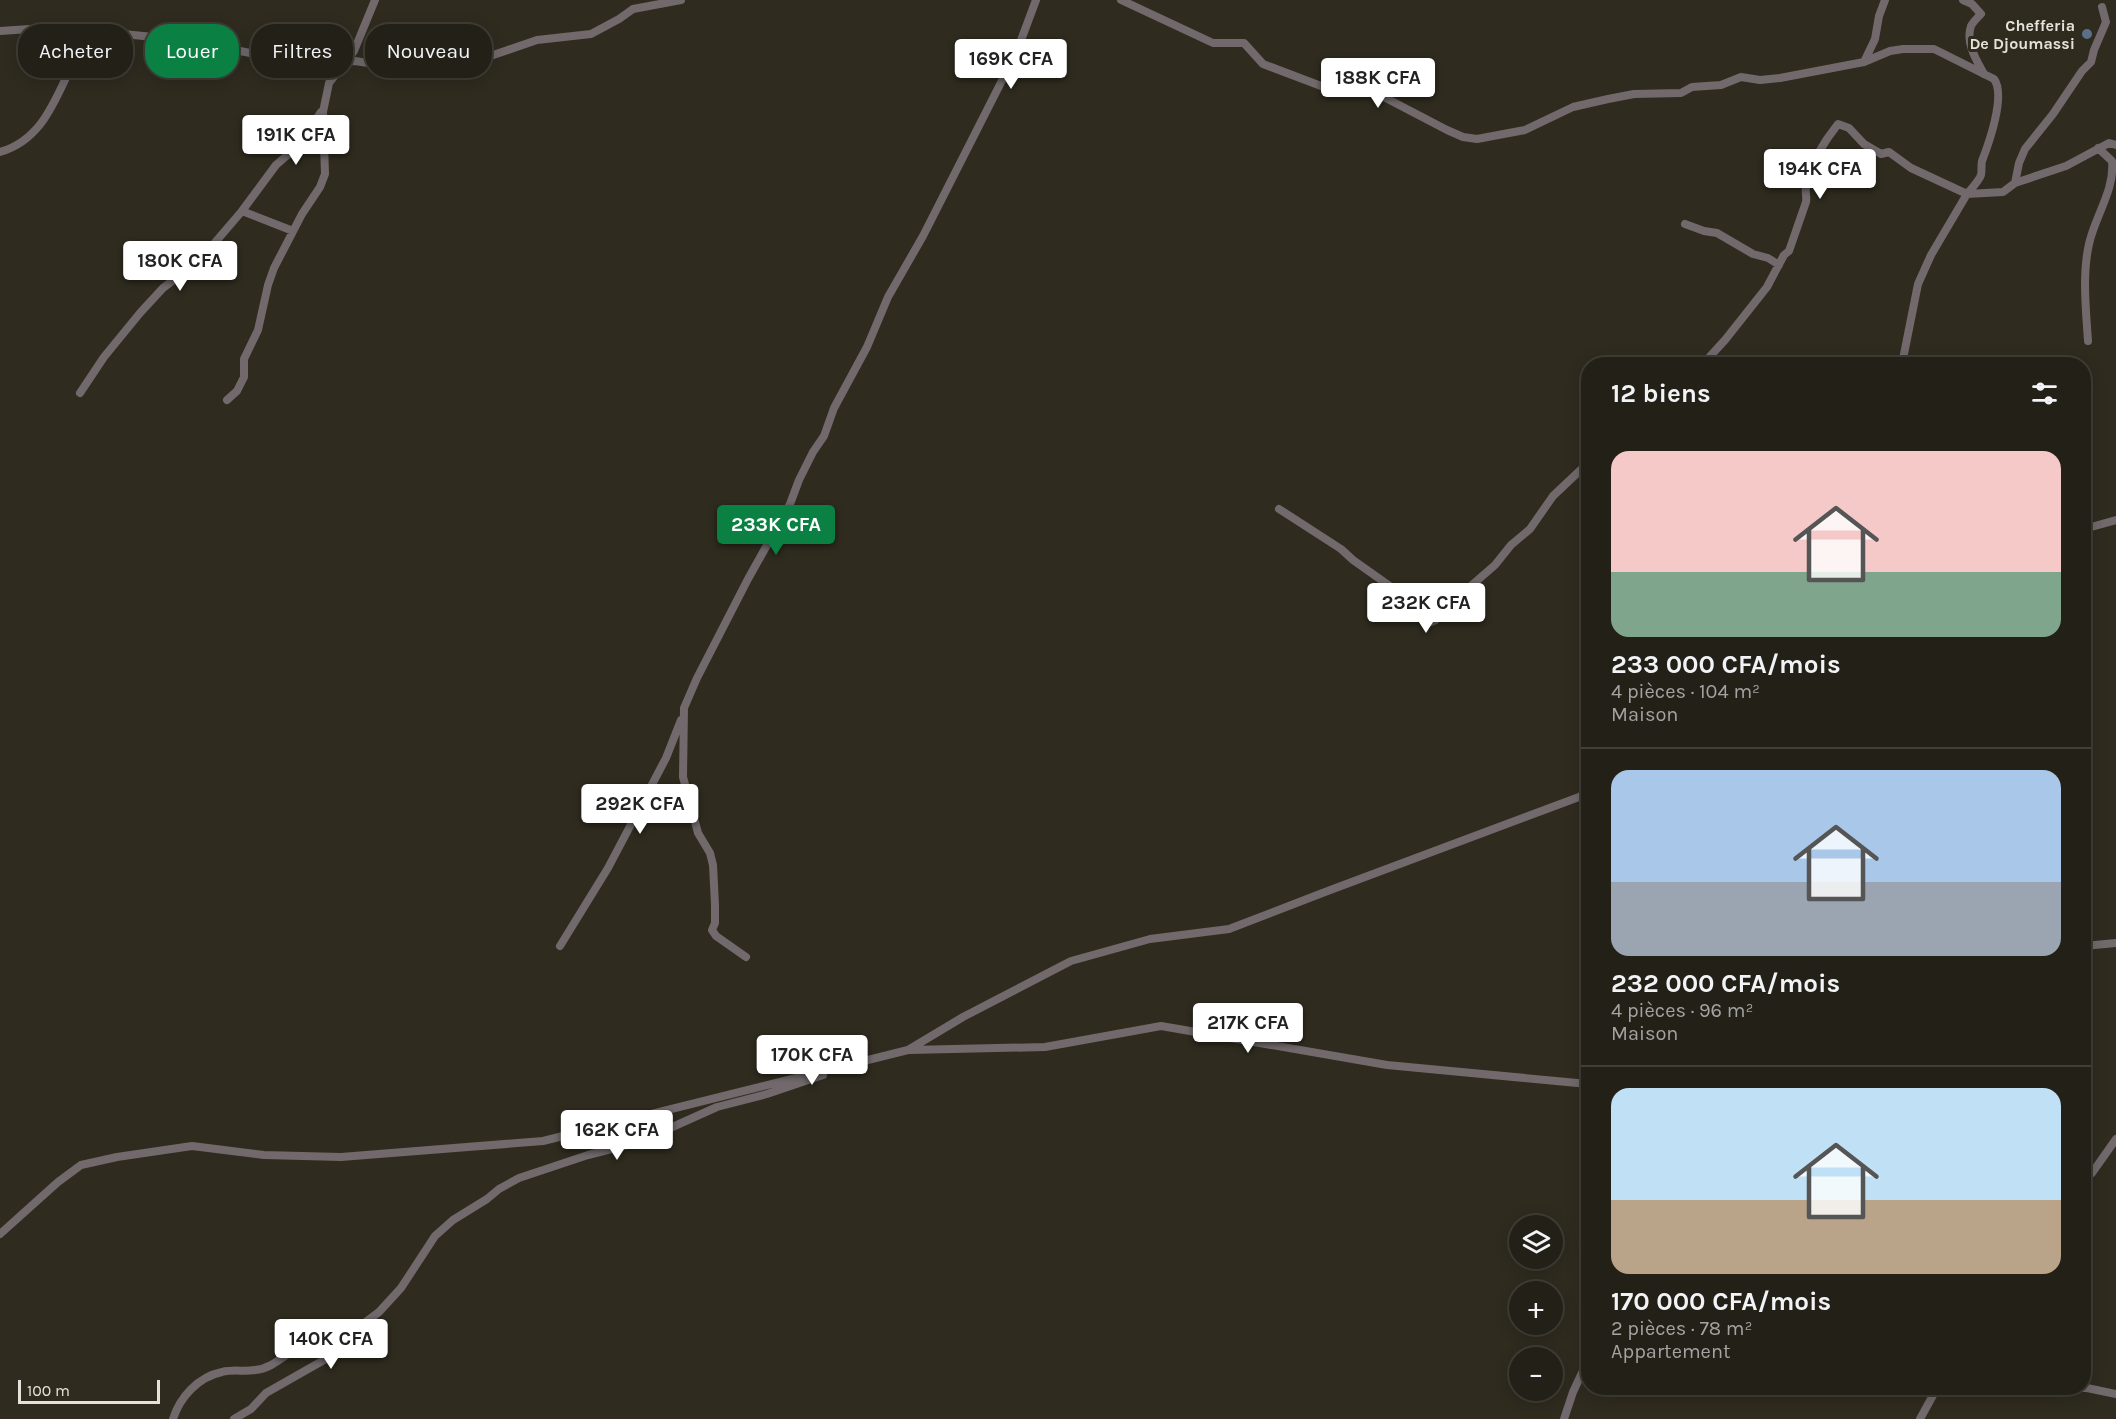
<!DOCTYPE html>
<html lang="fr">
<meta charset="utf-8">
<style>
:root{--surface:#232017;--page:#2f2d24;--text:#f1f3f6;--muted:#a3a3a1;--line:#403e36;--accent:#0b8043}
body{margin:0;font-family:Karla,sans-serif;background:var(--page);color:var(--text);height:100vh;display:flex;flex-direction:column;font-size:22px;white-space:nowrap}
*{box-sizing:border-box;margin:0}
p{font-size:20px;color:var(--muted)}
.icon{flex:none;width:33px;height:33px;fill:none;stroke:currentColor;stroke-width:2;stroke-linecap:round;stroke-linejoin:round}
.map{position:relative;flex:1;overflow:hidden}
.drawer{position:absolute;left:1581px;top:357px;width:510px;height:1038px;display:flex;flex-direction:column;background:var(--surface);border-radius:24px;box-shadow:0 3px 15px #0003,0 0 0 2px var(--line)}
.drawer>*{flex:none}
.guide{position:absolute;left:18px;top:24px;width:570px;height:54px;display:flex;gap:12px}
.controls{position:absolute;left:1509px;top:1215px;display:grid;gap:12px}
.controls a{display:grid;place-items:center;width:54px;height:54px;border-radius:50%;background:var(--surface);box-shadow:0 3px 15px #0003,0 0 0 2px var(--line);font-size:30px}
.scale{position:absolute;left:18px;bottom:15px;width:142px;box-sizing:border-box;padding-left:6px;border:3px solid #e4e2da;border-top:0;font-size:16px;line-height:21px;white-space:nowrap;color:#e4e2da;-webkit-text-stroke:4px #2f2b1f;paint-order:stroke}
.price{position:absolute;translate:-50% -51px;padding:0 14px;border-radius:6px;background:#fff;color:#222;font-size:20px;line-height:39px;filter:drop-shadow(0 2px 3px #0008)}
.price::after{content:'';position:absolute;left:50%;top:36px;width:18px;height:14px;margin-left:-9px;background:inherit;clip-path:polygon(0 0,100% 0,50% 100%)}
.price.current{background:var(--accent);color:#fff}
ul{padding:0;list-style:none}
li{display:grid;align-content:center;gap:12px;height:318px;padding:0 30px}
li+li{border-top:2px solid var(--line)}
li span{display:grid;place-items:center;height:186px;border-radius:18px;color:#555}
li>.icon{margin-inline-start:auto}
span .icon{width:108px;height:108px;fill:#fffc;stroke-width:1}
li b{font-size:26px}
h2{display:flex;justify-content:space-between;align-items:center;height:72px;padding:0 30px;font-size:26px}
.pill{padding:0 21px;border-radius:24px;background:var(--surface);box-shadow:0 3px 15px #0003,0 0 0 2px var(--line);font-size:21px;line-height:54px}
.pill.current{background:var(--accent);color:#fff}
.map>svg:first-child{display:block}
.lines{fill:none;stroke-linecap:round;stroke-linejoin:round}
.minor{stroke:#71696b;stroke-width:8}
.service-dot{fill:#5c6f8a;stroke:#2f2b1f;stroke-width:2}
.labels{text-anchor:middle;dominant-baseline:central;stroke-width:6;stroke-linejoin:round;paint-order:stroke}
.poi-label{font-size:16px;font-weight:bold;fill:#e4e2da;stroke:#2f2b1f;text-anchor:end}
</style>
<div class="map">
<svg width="2116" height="1419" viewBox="0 0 2116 1419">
<rect width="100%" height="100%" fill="#2f2b1f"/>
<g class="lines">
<!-- minor -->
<path class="minor" d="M1121,0L1213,43H1244L1263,64L1329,89L1365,90L1380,95L1447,130L1463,137L1477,139L1525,130L1573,107L1608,99L1634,94L1681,93L1692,87L1721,85L1741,77L1760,80L1780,78L1864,62L1890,51L1903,49H1934L1994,79C2006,95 1989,143 1982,161C1981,165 1982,170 1981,175C1979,181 1971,189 1967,194L1911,168L1889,152L1881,154L1864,144L1849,128L1838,124C1826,139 1806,169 1806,188C1805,193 1807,196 1806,202L1789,251L1784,255L1767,287L1725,340L1703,364
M1963,0L1972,4L1981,14C1978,17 1973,22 1971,26C1965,43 1977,61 1984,74
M0,31L44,28L72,29L184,40L306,64L355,61L413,70H435L473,62L537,40L591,34L619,19L633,9L681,0
M1864,62L1875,39L1879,16L1885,0
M0,152C56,136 60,71 92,32
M2015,183L2019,163L2025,149L2053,114L2082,71L2091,62L2094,50L2106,22L2102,7
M242,211L276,165L298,146L321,112
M1685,224L1704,231L1717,233L1753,254L1768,258L1779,265
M2088,341C2086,310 2082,275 2089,244C2095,216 2115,190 2112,161L2098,148
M1902,364L1918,284L1931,255L1967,194L2003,192L2015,183L2066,166L2109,143L2116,145
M80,393L104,357L140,313L163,288L200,260L242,211L293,231
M227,400L237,391L244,377V359L258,330L268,285L274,268L302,214L320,187L325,174L323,112L329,83L354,51L375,0
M1279,509L1341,549L1353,560L1394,589L1415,610L1431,622L1436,620L1464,592L1495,565L1511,545L1530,529L1553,496L1588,463
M2084,529L2116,520
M560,946L608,868L666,758L681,720
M2084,946L2116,943
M746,957L716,936L712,930L715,923V905L713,865L710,853L698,833L683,777L684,708L697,678L748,579L790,504L799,480L813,452L824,436L834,408L867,347L888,297L923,236L1017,51L1036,0
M910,1050L1045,1047L1161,1026L1387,1065L1588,1084
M2084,1180L2092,1173L2116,1139
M0,1234L58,1182L81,1165L117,1157L192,1146L264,1155L341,1157L543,1141L908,1050L963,1017L1071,961L1150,939L1229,929L1325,892L1579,797L1588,791
M1895,1388H1914
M1921,1388L1934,1389L1936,1388
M2065,1388H2087L2116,1394
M173,1419C180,1397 198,1377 222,1372C233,1369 244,1372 255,1370C268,1369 278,1361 288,1354
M234,1419L251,1409L266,1393L324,1360L363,1324L379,1312L401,1288L435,1236L453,1220L487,1199L499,1189L519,1178L588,1155L639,1142L717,1107L767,1094L823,1075
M1564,1419L1573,1392L1588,1360
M1920,1419L1937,1388"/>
</g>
<!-- markers -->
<circle class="service-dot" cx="2087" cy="34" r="6"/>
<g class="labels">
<!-- poi labels -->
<g class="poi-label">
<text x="2075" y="25">Chefferia<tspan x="2075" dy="18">De Djoumassi</tspan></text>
</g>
</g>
</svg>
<div class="controls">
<a><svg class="icon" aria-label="layers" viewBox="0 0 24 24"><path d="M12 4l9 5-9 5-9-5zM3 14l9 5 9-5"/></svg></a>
<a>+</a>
<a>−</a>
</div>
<div class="scale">100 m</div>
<b class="price" style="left:1011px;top:90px">169K CFA</b>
<b class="price" style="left:1378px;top:109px">188K CFA</b>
<b class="price" style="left:296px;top:166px">191K CFA</b>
<b class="price" style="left:1820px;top:200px">194K CFA</b>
<b class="price" style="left:180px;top:292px">180K CFA</b>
<b class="price current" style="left:776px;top:556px">233K CFA</b>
<b class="price" style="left:1426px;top:634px">232K CFA</b>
<b class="price" style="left:640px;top:835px">292K CFA</b>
<b class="price" style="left:1248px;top:1054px">217K CFA</b>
<b class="price" style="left:812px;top:1086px">170K CFA</b>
<b class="price" style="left:617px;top:1161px">162K CFA</b>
<b class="price" style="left:331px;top:1370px">140K CFA</b>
<div class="guide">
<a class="pill">Acheter</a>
<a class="pill current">Louer</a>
<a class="pill">Filtres</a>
<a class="pill">Nouveau</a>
</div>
<section class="drawer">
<h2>12 biens<svg class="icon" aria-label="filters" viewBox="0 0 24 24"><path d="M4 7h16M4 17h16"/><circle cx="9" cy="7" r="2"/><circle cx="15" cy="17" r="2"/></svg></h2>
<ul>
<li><span style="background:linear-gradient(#f6c9c9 65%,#7fa58c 0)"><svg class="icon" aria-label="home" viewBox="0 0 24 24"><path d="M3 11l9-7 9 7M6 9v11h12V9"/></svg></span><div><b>233 000 CFA/mois</b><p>4 pièces · 104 m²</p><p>Maison</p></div></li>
<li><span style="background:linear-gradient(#a9c7e8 60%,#9aa5b1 0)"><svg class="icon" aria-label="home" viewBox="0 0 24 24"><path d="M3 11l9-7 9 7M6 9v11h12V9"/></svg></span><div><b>232 000 CFA/mois</b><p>4 pièces · 96 m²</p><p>Maison</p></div></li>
<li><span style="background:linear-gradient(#bfe0f5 60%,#b9a48a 0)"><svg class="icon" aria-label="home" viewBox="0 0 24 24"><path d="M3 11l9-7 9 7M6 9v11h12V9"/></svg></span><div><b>170 000 CFA/mois</b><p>2 pièces · 78 m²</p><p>Appartement</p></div></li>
</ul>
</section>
</div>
